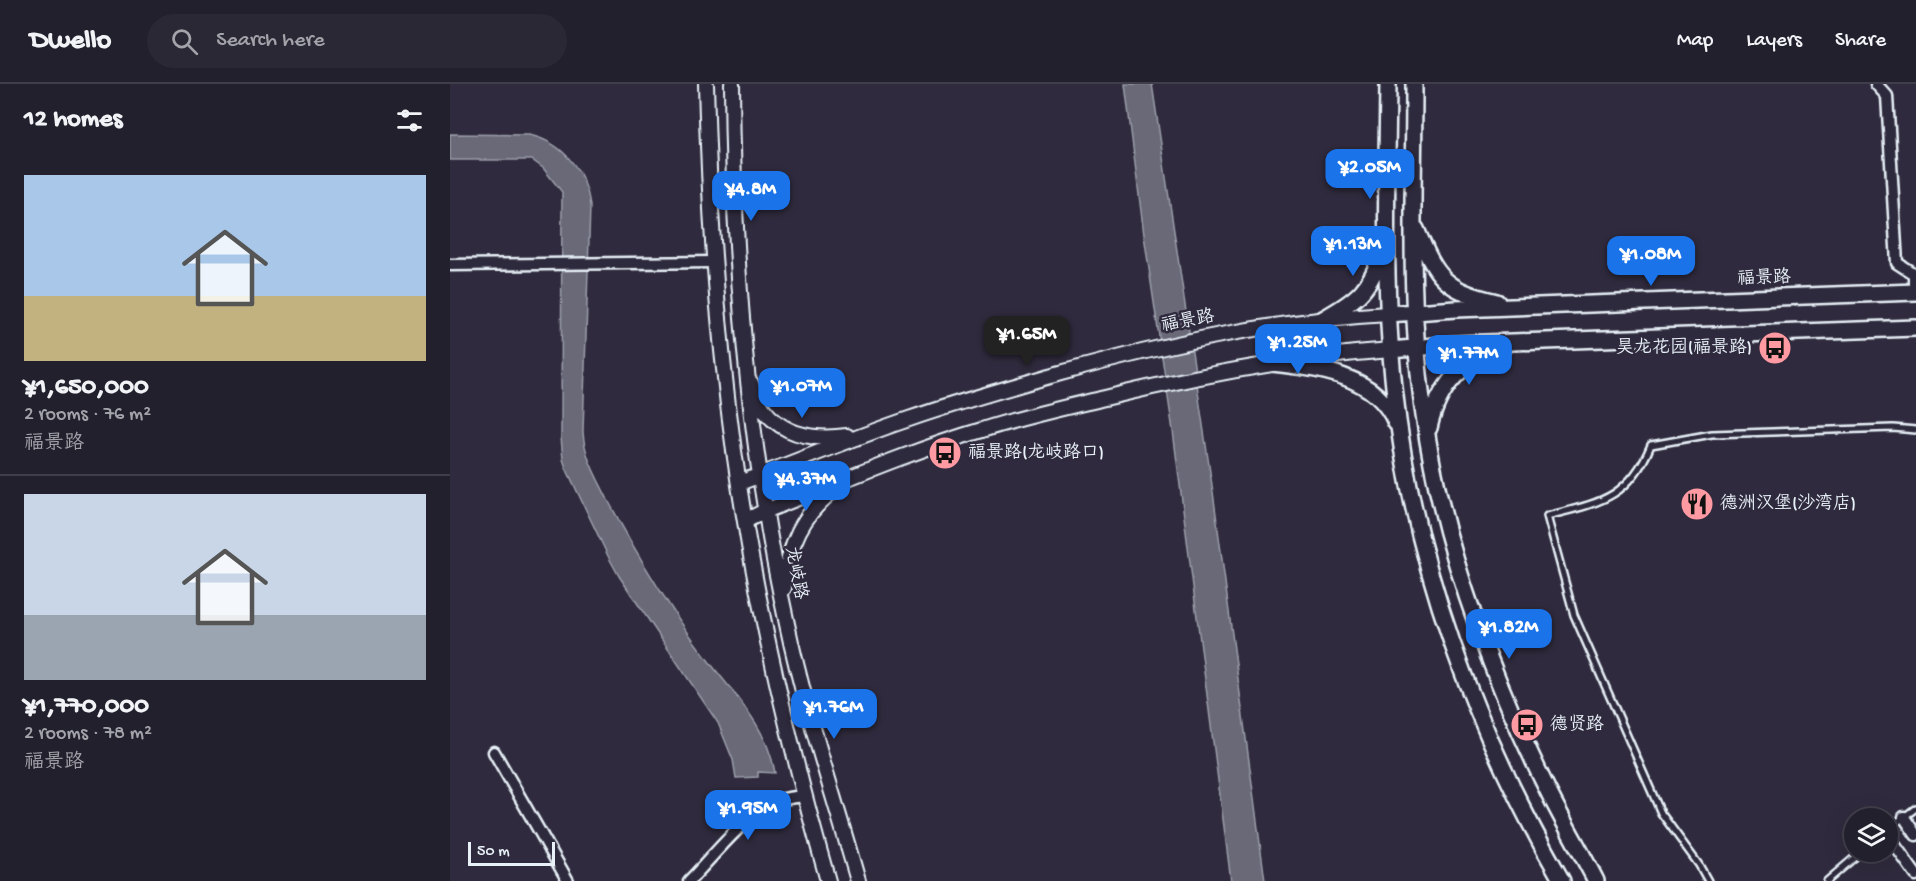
<!DOCTYPE html>
<meta charset="utf-8">
<style>
:root{--surface:#23202e;--page:#2b2836;--text:#f1f3f6;--muted:#a3a3aa;--line:#403e4a;--accent:#1a73e8}
body{margin:0;font-family:"Gochi Hand","LXGW WenKai TC",sans-serif;background:var(--page);color:var(--text);height:100vh;display:flex;flex-direction:column;font-size:22px;white-space:nowrap}
*{box-sizing:border-box;margin:0}
p{font-size:20px;color:var(--muted)}
.icon{flex:none;width:33px;height:33px;fill:none;stroke:currentColor;stroke-width:2;stroke-linecap:round;stroke-linejoin:round}
.map{position:relative;flex:1;overflow:hidden}
.details{display:flex;flex-direction:column;background:var(--surface);width:450px}
.details>*{flex:none}
.controls{position:absolute;left:1394px;top:724px;display:grid;gap:12px}
.controls a{display:grid;place-items:center;width:54px;height:54px;border-radius:50%;background:var(--surface);box-shadow:0 6px 24px #0002,0 0 0 2px var(--line);font-size:30px}
.scale{position:absolute;left:18px;bottom:15px;width:87px;box-sizing:border-box;padding-left:6px;border:3px solid #e8f1f8;border-top:0;font-size:16px;line-height:21px;white-space:nowrap;color:#e8f1f8;-webkit-text-stroke:4px #2f2a3d;paint-order:stroke}
.price{position:absolute;translate:-50% -51px;padding:0 14px;border-radius:12px;background:var(--accent);color:#fff;font-size:20px;line-height:39px;filter:drop-shadow(0 2px 3px #0008)}
.price::after{content:'';position:absolute;left:50%;top:36px;width:18px;height:14px;margin-left:-9px;background:inherit;clip-path:polygon(0 0,100% 0,50% 100%)}
.price.active{background:#222;color:#fff}
ul{padding:0;list-style:none}
li{display:grid;align-content:center;gap:12px;height:318px;padding:0 24px}
li+li{border-top:2px solid var(--line)}
li span{display:grid;place-items:center;height:186px;border-radius:0px;color:#555}
li>.icon{margin-inline-start:auto}
span .icon{width:108px;height:108px;fill:#fffc;stroke-width:1}
li b{font-size:26px}
h2{display:flex;justify-content:space-between;align-items:center;height:72px;padding:0 24px;font-size:26px}
header{display:flex;align-items:center;gap:36px;box-sizing:border-box;height:84px;padding:0 30px;background:var(--surface);border-bottom:2px solid var(--line)}
header strong{font-size:28px}
nav{display:flex;gap:33px;margin-inline-start:auto;font-size:21px}
.search{width:420px;height:54px;background:var(--page);display:flex;align-items:center;gap:15px;box-sizing:border-box;padding:0 21px;border-radius:33px;color:var(--muted);font-size:22px}
main{display:flex;flex:1;min-height:0}
.map>svg:first-child{display:block}
.water{fill:#696978;stroke:#9c9fab;stroke-width:1.5}
.lines{fill:none;stroke-linecap:round;stroke-linejoin:round}
.service-casing{stroke:#e8f1f8;stroke-width:10}
.minor-casing{stroke:#e8f1f8;stroke-width:15}
.tertiary-casing{stroke:#e8f1f8;stroke-width:18}
.secondary-casing{stroke:#e8f1f8;stroke-width:20}
.service{stroke:#2f2a3d;stroke-width:5}
.minor{stroke:#2f2a3d;stroke-width:10}
.tertiary{stroke:#2f2a3d;stroke-width:14}
.secondary{stroke:#2f2a3d;stroke-width:15}
.labels{text-anchor:middle;dominant-baseline:central;stroke-width:5;stroke-linejoin:round;paint-order:stroke}
.street-label{font-size:18px;fill:#e8f1f8;stroke:#2f2a3d}
.poi-label{font-size:18px;fill:#e8f1f8;stroke:#2f2a3d;text-anchor:start}
</style>
<header>
<strong>Dwello</strong>
<div class="search"><svg class="icon" aria-label="search" viewBox="0 0 24 24"><circle cx="10" cy="10" r="6"/><path d="M15 15l6 6"/></svg>Search here</div>
<nav><a>Map</a><a>Layers</a><a>Share</a></nav>
</header>
<main>
<section class="details">
<h2>12 homes<svg class="icon" aria-label="filters" viewBox="0 0 24 24"><path d="M4 7h16M4 17h16"/><circle cx="9" cy="7" r="2"/><circle cx="15" cy="17" r="2"/></svg></h2>
<ul>
<li><span style="background:linear-gradient(#a9c7e8 65%,#c2b280 0)"><svg class="icon" aria-label="home" viewBox="0 0 24 24"><path d="M3 11l9-7 9 7M6 9v11h12V9"/></svg></span><div><b>¥1,650,000</b><p>2 rooms · 76 m²</p><p>福景路</p></div></li>
<li><span style="background:linear-gradient(#c9d6e8 65%,#9aa5b1 0)"><svg class="icon" aria-label="home" viewBox="0 0 24 24"><path d="M3 11l9-7 9 7M6 9v11h12V9"/></svg></span><div><b>¥1,770,000</b><p>2 rooms · 78 m²</p><p>福景路</p></div></li>
</ul>
</section>
<div class="map">
<svg width="1466" height="797" viewBox="0 0 1466 797">
<rect width="100%" height="100%" fill="#2f2a3d"/>
<filter id="ink" filterUnits="userSpaceOnUse"><feTurbulence type="fractalNoise" baseFrequency=".0167" numOctaves="2"/><feDisplacementMap in="SourceGraphic" scale="12" xChannelSelector="R" yChannelSelector="G"/><feConvolveMatrix kernelMatrix="1 2 1 2 8 2 1 2 1" color-interpolation-filters="sRGB"/></filter>
<g filter="url(#ink)">
<!-- water -->
<path class="water" d="M675,0H702L763,408L815,797H781L723,347L694,151Z
M0,50L79,51C113,58 136,88 140,122L133,347C134,373 147,393 158,416C187,471 220,526 258,576C285,612 317,642 325,689L308,688V693L286,694L283,676L268,639L169,492L158,472L116,384L113,375L111,353L112,108L93,84L82,76H0Z"/>
<g class="lines">
<!-- service casing -->
<g class="service-casing">
<path id="service" d="M1437,746L1466,724
M1258,797L1249,781L1211,729L1124,531L1097,432C1148,419 1179,415 1201,361L1262,350L1443,344L1466,346
M1377,797L1411,768"/>
</g>
<!-- minor casing -->
<g class="minor-casing">
<path id="minor" d="M1426,0L1437,12L1447,179L1464,190V208
M0,181L264,178
M44,668L118,797
M1454,733L1466,751
M1437,750L1466,791
M239,797C262,774 297,728 327,717C335,714 346,713 355,712"/>
</g>
<!-- tertiary casing -->
<g class="tertiary-casing">
<path id="tertiary" d="M256,0C259,123 267,245 284,367C304,512 338,656 378,797
M282,0C283,182 298,362 337,540C355,626 384,712 408,797
M301,299C315,346 353,358 397,352
M289,399C346,378 402,354 459,335C508,318 558,304 607,290C716,260 825,236 938,230
M295,437L315,427C387,399 458,368 532,346C572,333 613,324 655,314C749,291 844,273 941,266
M334,504C338,461 352,429 388,403"/>
</g>
<!-- secondary casing -->
<g class="secondary-casing">
<path id="secondary" d="M938,0C937,101 933,202 944,303C962,477 1025,647 1112,797
M964,0C964,110 958,221 974,331C992,463 1040,590 1099,709C1114,739 1131,768 1146,797
M966,145C987,194 994,206 1047,218
M938,230L1006,225L1466,208
M873,235C909,215 920,205 933,166
M941,266L1007,260L1466,244
M821,279C867,284 926,290 946,339
M979,344C988,302 1014,275 1054,263"/>
</g>
<!-- service -->
<use href="#service" class="service"/>
<!-- minor -->
<use href="#minor" class="minor"/>
<!-- tertiary -->
<use href="#tertiary" class="tertiary"/>
<!-- secondary -->
<use href="#secondary" class="secondary"/>
</g>
</g>
<!-- icons -->
<defs>
<g id="bus-disc" transform="scale(1.725)"><circle r="9.5" fill="#ff9aa2" stroke="#2f2a3d"/><path d="M-5-6H5V4H4V6H2V4H-2V6H-4V4H-5ZM-3.5-4V0h7V-4ZM-3.5 1.2v1.5H-2V1.2ZM2 1.2v1.5H3.5V1.2Z" fill="#111"/></g>
<g id="restaurant-disc" transform="scale(1.725)"><circle r="9.5" fill="#ff9aa2" stroke="#2f2a3d"/><path d="M-5-6h1v4h1v-4h1v4h1v-4h1v5L-1.5 .5V6h-2V.5L-5-1ZM5-6V6H3V1.5H1.5Q1.5-4 5-6Z" fill="#111"/></g>
</defs>
<g fill-rule="evenodd">
<use href="#bus-disc" x="1325" y="264"/>
<use href="#bus-disc" x="495" y="369"/>
<use href="#restaurant-disc" x="1247" y="420"/>
<use href="#bus-disc" x="1077" y="641"/>
</g>
<g class="labels">
<!-- street labels -->
<g class="street-label">
<text transform="translate(1314 195) rotate(-2)">福景路</text>
<text transform="translate(738 238) rotate(-11)">福景路</text>
<text transform="translate(345 489) rotate(79)">龙岐路</text>
</g>
<!-- poi labels -->
<g class="poi-label">
<text x="1302" y="264" text-anchor="end">昊龙花园(福景路)</text>
<text x="518" y="369">福景路(龙岐路口)</text>
<text x="1270" y="420">德洲汉堡(沙湾店)</text>
<text x="1100" y="641">德贤路</text>
</g>
</g>
</svg>
<div class="controls">
<a><svg class="icon" aria-label="layers" viewBox="0 0 24 24"><path d="M12 4l9 5-9 5-9-5zM3 14l9 5 9-5"/></svg></a>
</div>
<div class="scale">50 m</div>
<b class="price" style="left:920px;top:116px">¥2.05M</b>
<b class="price" style="left:301px;top:138px">¥4.8M</b>
<b class="price" style="left:903px;top:193px">¥1.13M</b>
<b class="price" style="left:1201px;top:203px">¥1.08M</b>
<b class="price active" style="left:577px;top:283px">¥1.65M</b>
<b class="price" style="left:848px;top:291px">¥1.25M</b>
<b class="price" style="left:1019px;top:302px">¥1.77M</b>
<b class="price" style="left:352px;top:335px">¥1.07M</b>
<b class="price" style="left:356px;top:428px">¥4.37M</b>
<b class="price" style="left:1059px;top:576px">¥1.82M</b>
<b class="price" style="left:384px;top:656px">¥1.76M</b>
<b class="price" style="left:298px;top:757px">¥1.95M</b>
</div>
</main>
